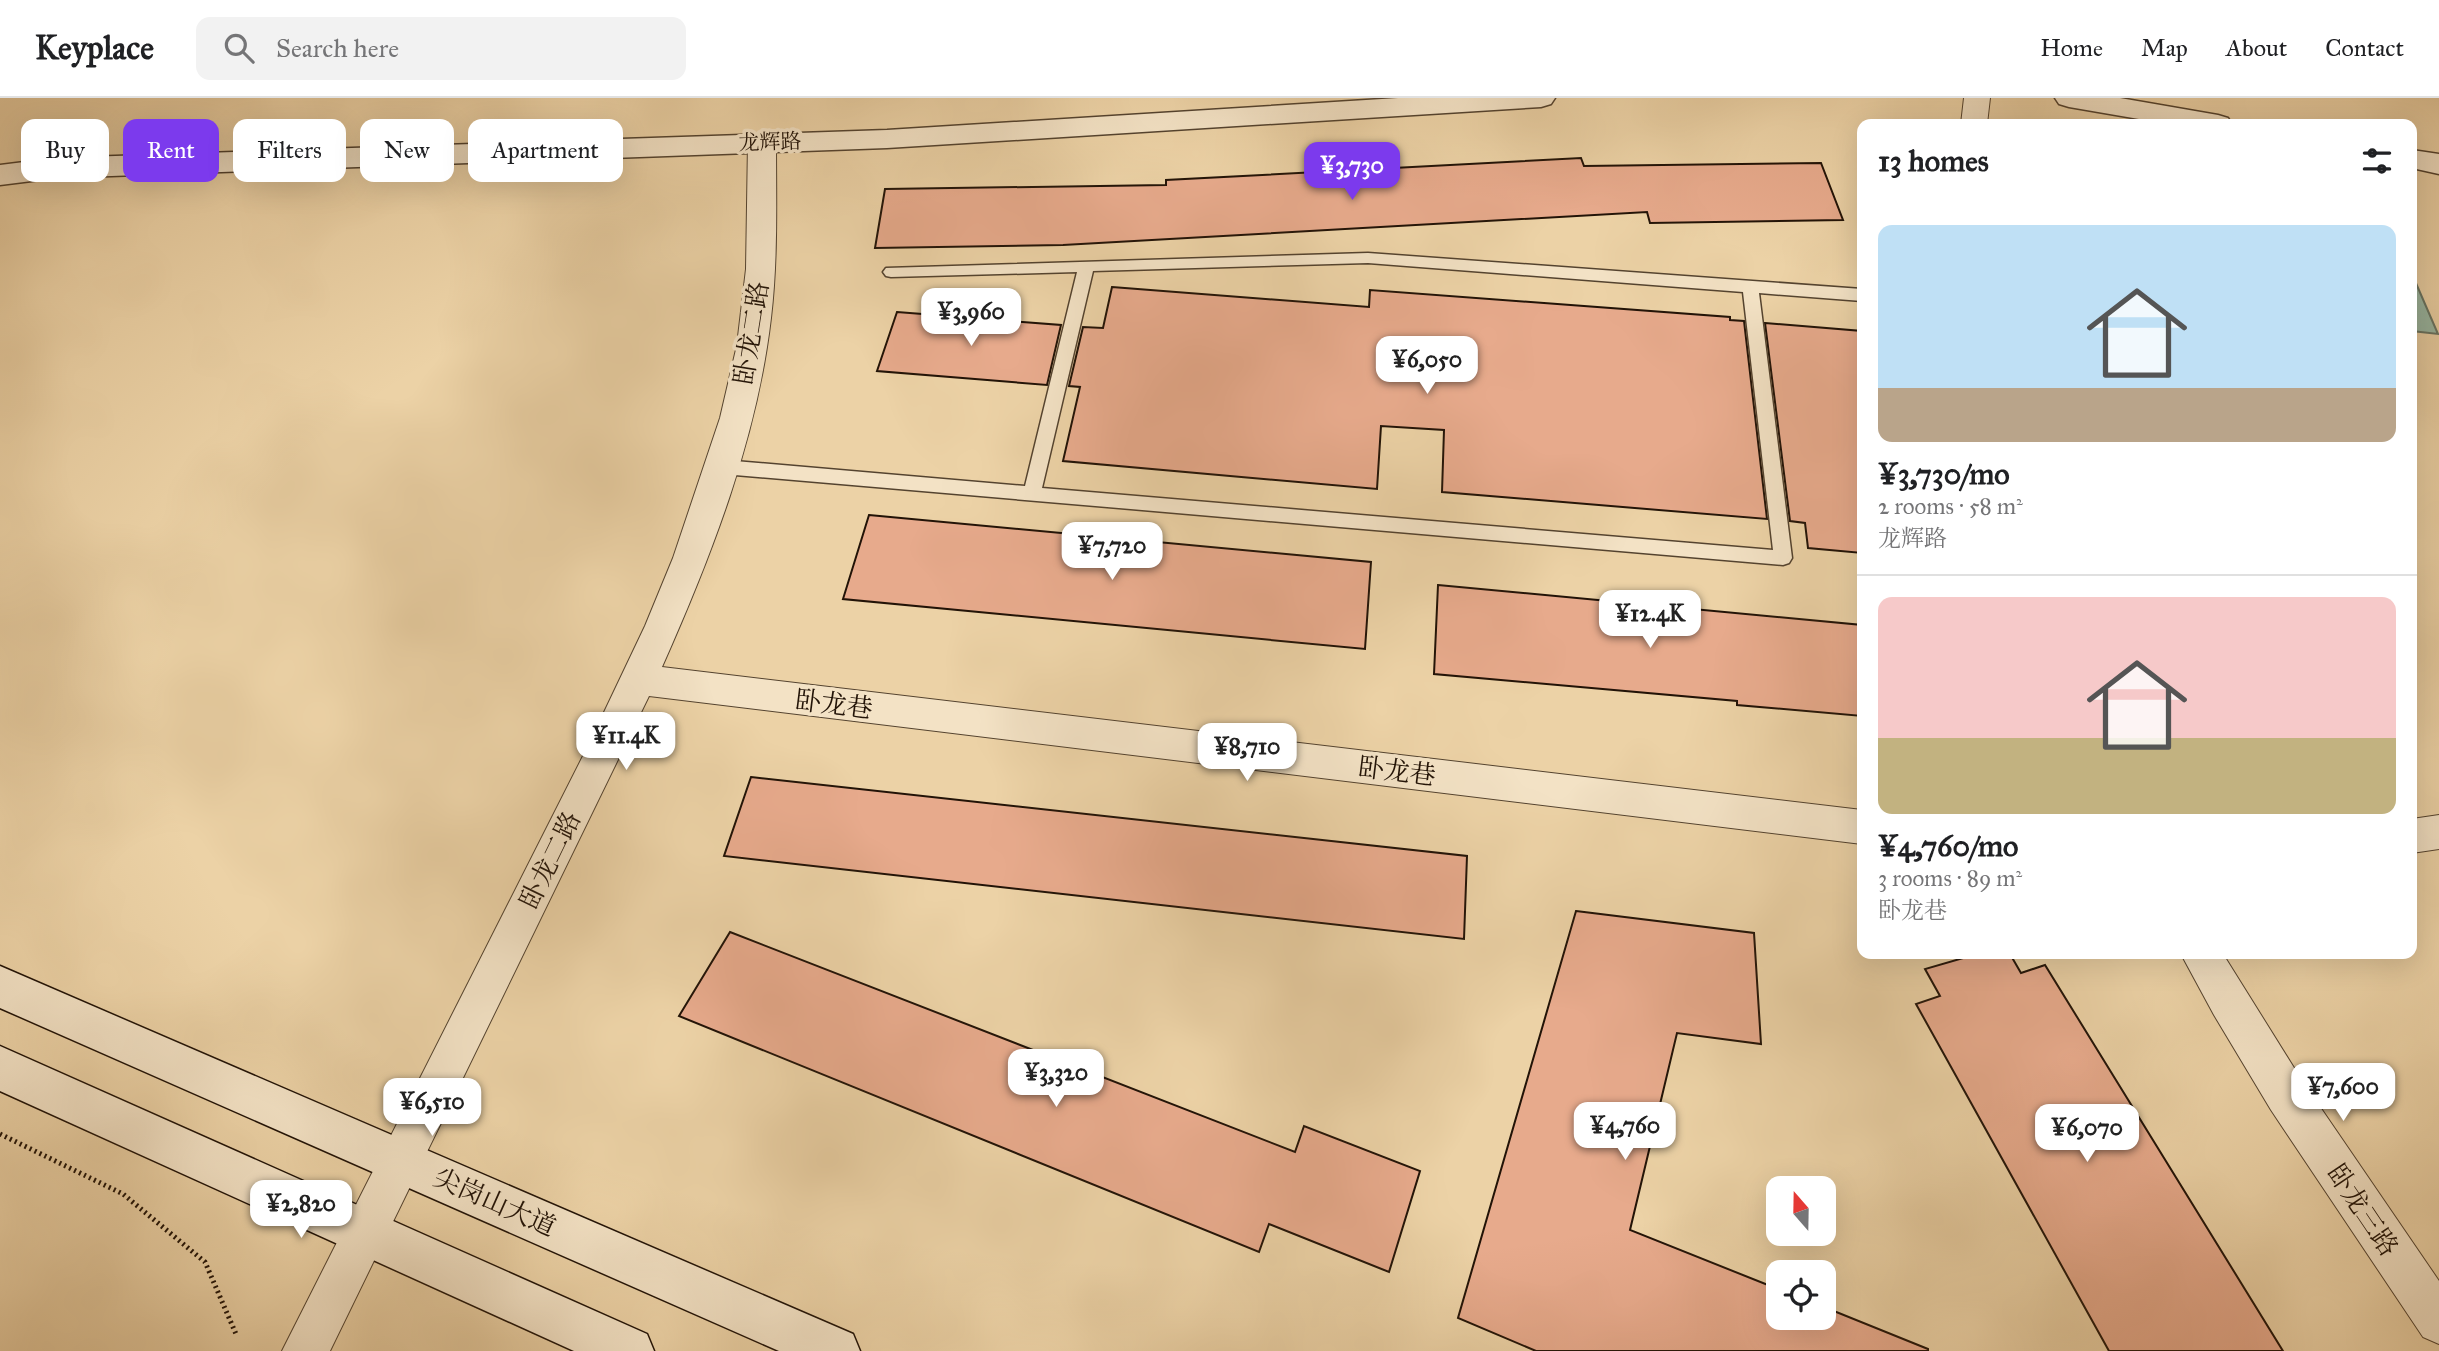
<!DOCTYPE html>
<meta charset="utf-8">
<style>
:root{--surface:#fff;--page:#f2f2f2;--text:#202124;--muted:#757577;--line:#e0e0e0;--accent:#7c3aed}
body{margin:0;font-family:"IM FELL Great Primer","Noto Serif SC",serif;background:var(--page);color:var(--text);height:100vh;display:flex;flex-direction:column;font-size:26px;white-space:nowrap}
*{box-sizing:border-box;margin:0}
p{font-size:23px;color:var(--muted)}
.icon{flex:none;width:38px;height:38px;fill:none;stroke:currentColor;stroke-width:2;stroke-linecap:round;stroke-linejoin:round}
.map{position:relative;flex:1;overflow:hidden}
.panel{position:absolute;left:1857px;top:21px;width:560px;height:840px;display:flex;flex-direction:column;background:var(--surface);border-radius:14px;box-shadow:0 7px 28px #0002}
.panel>*{flex:none}
.banner{position:absolute;left:21px;top:21px;width:665px;height:63px;display:flex;gap:14px}
.needle{width:46px;rotate:340deg}
.fabs{position:absolute;left:1766px;top:1078px;display:grid;gap:14px}
.fabs a{display:grid;place-items:center;width:70px;height:70px;border-radius:14px;background:var(--surface);box-shadow:0 7px 28px #0002;font-size:35px}
.price{position:absolute;translate:-50% -60px;padding:0 16px;border-radius:14px;background:#fff;color:#222;font-size:23px;line-height:46px;filter:drop-shadow(0 2px 4px #0008)}
.price::after{content:'';position:absolute;left:50%;top:42px;width:21px;height:16px;margin-left:-10px;background:inherit;clip-path:polygon(0 0,100% 0,50% 100%)}
.price.current{background:var(--accent);color:#fff}
ul{padding:0;list-style:none}
li{display:grid;align-content:center;gap:14px;height:371px;padding:0 21px}
li+li{border-top:2px solid var(--line)}
li span{display:grid;place-items:center;height:217px;border-radius:14px;color:#555}
li>.icon{margin-inline-start:auto}
span .icon{width:126px;height:126px;fill:#fffc;stroke-width:1}
li b{font-size:30px}
h2{display:flex;justify-content:space-between;align-items:center;height:84px;padding:0 21px;font-size:30px}
.tag{padding:0 24px;border-radius:14px;background:var(--surface);box-shadow:0 7px 28px #0002;font-size:24px;line-height:63px}
.tag.current{background:var(--accent);color:#fff}
header{display:flex;align-items:center;gap:42px;box-sizing:border-box;height:98px;padding:0 35px;background:var(--surface);border-bottom:2px solid var(--line)}
header strong{font-size:33px}
nav{display:flex;gap:38px;margin-inline-start:auto;font-size:24px}
.search{width:490px;height:63px;background:var(--page);display:flex;align-items:center;gap:18px;box-sizing:border-box;padding:0 24px;border-radius:14px;color:var(--muted);font-size:26px}
.map>svg:first-child{display:block}
.water{fill:#99b8a4;stroke:#697665;stroke-width:2}
.building{fill:#e7aa8c;stroke:#221307;stroke-width:2}
.lines{fill:none;stroke-linecap:round;stroke-linejoin:round}
.service-casing{stroke:#54432f;stroke-width:3}
.minor-casing{stroke:#54432f;stroke-width:2}
.tertiary-casing{stroke:#54432f;stroke-width:3}
.secondary-casing{stroke:#221307;stroke-width:3}
.path{stroke:#221307;stroke-width:5;stroke-dasharray:2 3.5;stroke-linecap:butt}
.service{fill:#f3e2c5;fill-rule:evenodd}
.minor{fill:#f3e2c5;fill-rule:evenodd}
.tertiary{fill:#f3e2c5;fill-rule:evenodd}
.secondary{fill:#f3e2c5;fill-rule:evenodd}
.labels{text-anchor:middle;dominant-baseline:central;stroke-width:7;stroke-linejoin:round;paint-order:stroke}
.far-street-label{font-size:21px;fill:#221307;stroke:#f3e2c5}
.street-label{font-size:26px;fill:#221307;stroke:#f3e2c5}
</style>
<header>
<strong>Keyplace</strong>
<div class="search"><svg class="icon" aria-label="search" viewBox="0 0 24 24"><circle cx="10" cy="10" r="6"/><path d="M15 15l6 6"/></svg>Search here</div>
<nav><a>Home</a><a>Map</a><a>About</a><a>Contact</a></nav>
</header>
<div class="map">
<svg width="2439" height="1253" viewBox="0 0 2439 1253">
<rect width="100%" height="100%" fill="#ecd2a6"/>
<filter id="stains"><feTurbulence type="fractalNoise" baseFrequency=".00286" numOctaves="4"/><feColorMatrix values="0 0 0 0 .2 0 0 0 0 .09 0 0 0 0 .02 0 0 0 .5 -.17"/></filter>
<radialGradient id="worn" r=".72"><stop offset=".6" stop-color="#630" stop-opacity="0"/><stop offset="1" stop-color="#630" stop-opacity=".3"/></radialGradient>
<!-- water -->
<path class="water" d="M2412,176L2438,236L2412,233Z"/>
<!-- building -->
<path class="building" d="M1581,60L1584,68L1821,65L1843,122L1650,125L1647,114L1063,147L875,150L885,91L1166,87V82Z
M1112,189L1369,209L1370,192L1730,219V222L1744,223L1767,421L1442,394L1444,332L1381,328L1377,391L1063,363L1080,289L1069,288L1083,229L1103,230Z
M897,214L1061,227L1047,287L877,273Z
M1765,225L1862,233V455L1808,450L1805,425L1790,423Z
M869,417L1371,464L1365,551L843,501Z
M1438,487L1862,527V618L1737,607V603L1434,576Z
M751,679L1467,758L1464,841L724,758Z
M1576,813L1754,835L1761,946L1677,935L1630,1132L1778,1191V1220H1824V1209L1928,1251V1253H1536L1458,1220Z
M730,834L1295,1054L1304,1028L1420,1073L1389,1174L1269,1126L1259,1154L679,918Z
M1977,856H2010L2021,875L2045,867L2283,1253H2109L1916,906L1940,898L1925,871Z"/>
<g class="lines">
<!-- service casing -->
<g class="service-casing">
<path id="service" d="M1368,155L1862,191V203L1759,195L1792,460L1789,465L1783,467L723,376L717,374L714,369L717,364L723,362L1025,388L1077,174L891,179L886,178L883,174L886,170ZM1368,165L1743,194L1773,452L1042,390L1093,173Z"/>
</g>
<!-- minor casing -->
<g class="minor-casing">
<path id="minor" d="M1964,0H1990L1987,26H1961Z
M762,35L772,38L776,44C776,103 778,161 771,220C757,341 711,459 662,569L1862,712V746L649,598L330,1253H282L587,650L645,528L673,460L720,320L737,247L746,171L748,44L752,38Z
M2439,717V751L2412,755V721Z
M2181,856H2223L2301,981L2439,1183V1246L2423,1239L2271,1012L2214,917Z"/>
</g>
<!-- tertiary casing -->
<g class="tertiary-casing">
<path id="tertiary" d="M1398,0H1555L1551,6L1541,9L887,50L56,80L0,87V67L56,60L887,32Z
M2055,0H2120L2218,17L2228,20L2232,26H2168L2069,9L2059,6Z
M2412,52L2439,56V76L2412,70Z"/>
</g>
<!-- secondary casing -->
<g class="secondary-casing">
<path id="secondary" d="M0,868L853,1236L860,1253H779L0,910Z
M0,948L647,1236L654,1253H574L0,993Z"/>
</g>
<!-- path -->
<path class="path" d="M0,1036L123,1096L205,1164L236,1236"/>
<!-- service -->
<use href="#service" class="service"/>
<!-- minor -->
<use href="#minor" class="minor"/>
<!-- tertiary -->
<use href="#tertiary" class="tertiary"/>
<!-- secondary -->
<use href="#secondary" class="secondary"/>
</g>
<g class="labels">
<!-- far-street labels -->
<g class="far-street-label">
<text transform="translate(770 44) rotate(-2)">龙辉路</text>
</g>
<!-- street labels -->
<g class="street-label">
<text transform="translate(751 235) rotate(-81)">卧龙二路</text>
<text transform="translate(834 606) rotate(7)">卧龙巷</text>
<text transform="translate(1397 673) rotate(7)">卧龙巷</text>
<text transform="translate(550 762) rotate(-64)">卧龙二路</text>
<text transform="translate(495 1104) rotate(24)">尖岗山大道</text>
<text transform="translate(2363 1112) rotate(56)">卧龙三路</text>
</g>
</g>
<rect width="100%" height="100%" filter="url(#stains)"/>
<rect width="100%" height="100%" fill="url(#worn)"/>
</svg>
<div class="fabs">
<a><svg class="needle" viewBox="-14 -14 28 28"><path d="M0-13l5 13h-10z" fill="#e53935"/><path d="M0 13l5-13h-10z" fill="#757577"/></svg></a>
<a><svg class="icon" aria-label="locate" viewBox="0 0 24 24"><circle cx="12" cy="12" r="6"/><path d="M12 2v4M12 18v4M2 12h4M18 12h4"/></svg></a>
</div>
<b class="price current" style="left:1352px;top:104px">¥3,730</b>
<b class="price" style="left:971px;top:250px">¥3,960</b>
<b class="price" style="left:1427px;top:298px">¥6,050</b>
<b class="price" style="left:1112px;top:484px">¥7,720</b>
<b class="price" style="left:1650px;top:552px">¥12.4K</b>
<b class="price" style="left:626px;top:674px">¥11.4K</b>
<b class="price" style="left:1247px;top:685px">¥8,710</b>
<b class="price" style="left:1056px;top:1011px">¥3,320</b>
<b class="price" style="left:2343px;top:1025px">¥7,600</b>
<b class="price" style="left:432px;top:1040px">¥6,510</b>
<b class="price" style="left:1625px;top:1064px">¥4,760</b>
<b class="price" style="left:2087px;top:1066px">¥6,070</b>
<b class="price" style="left:301px;top:1142px">¥2,820</b>
<div class="banner">
<a class="tag">Buy</a>
<a class="tag current">Rent</a>
<a class="tag">Filters</a>
<a class="tag">New</a>
<a class="tag">Apartment</a>
</div>
<section class="panel">
<h2>13 homes<svg class="icon" aria-label="filters" viewBox="0 0 24 24"><path d="M4 7h16M4 17h16"/><circle cx="9" cy="7" r="2"/><circle cx="15" cy="17" r="2"/></svg></h2>
<ul>
<li><span style="background:linear-gradient(#bfe0f5 75%,#b9a48a 0)"><svg class="icon" aria-label="home" viewBox="0 0 24 24"><path d="M3 11l9-7 9 7M6 9v11h12V9"/></svg></span><div><b>¥3,730/mo</b><p>2 rooms · 58 m²</p><p>龙辉路</p></div></li>
<li><span style="background:linear-gradient(#f6c9c9 65%,#c2b280 0)"><svg class="icon" aria-label="home" viewBox="0 0 24 24"><path d="M3 11l9-7 9 7M6 9v11h12V9"/></svg></span><div><b>¥4,760/mo</b><p>3 rooms · 89 m²</p><p>卧龙巷</p></div></li>
</ul>
</section>
</div>
